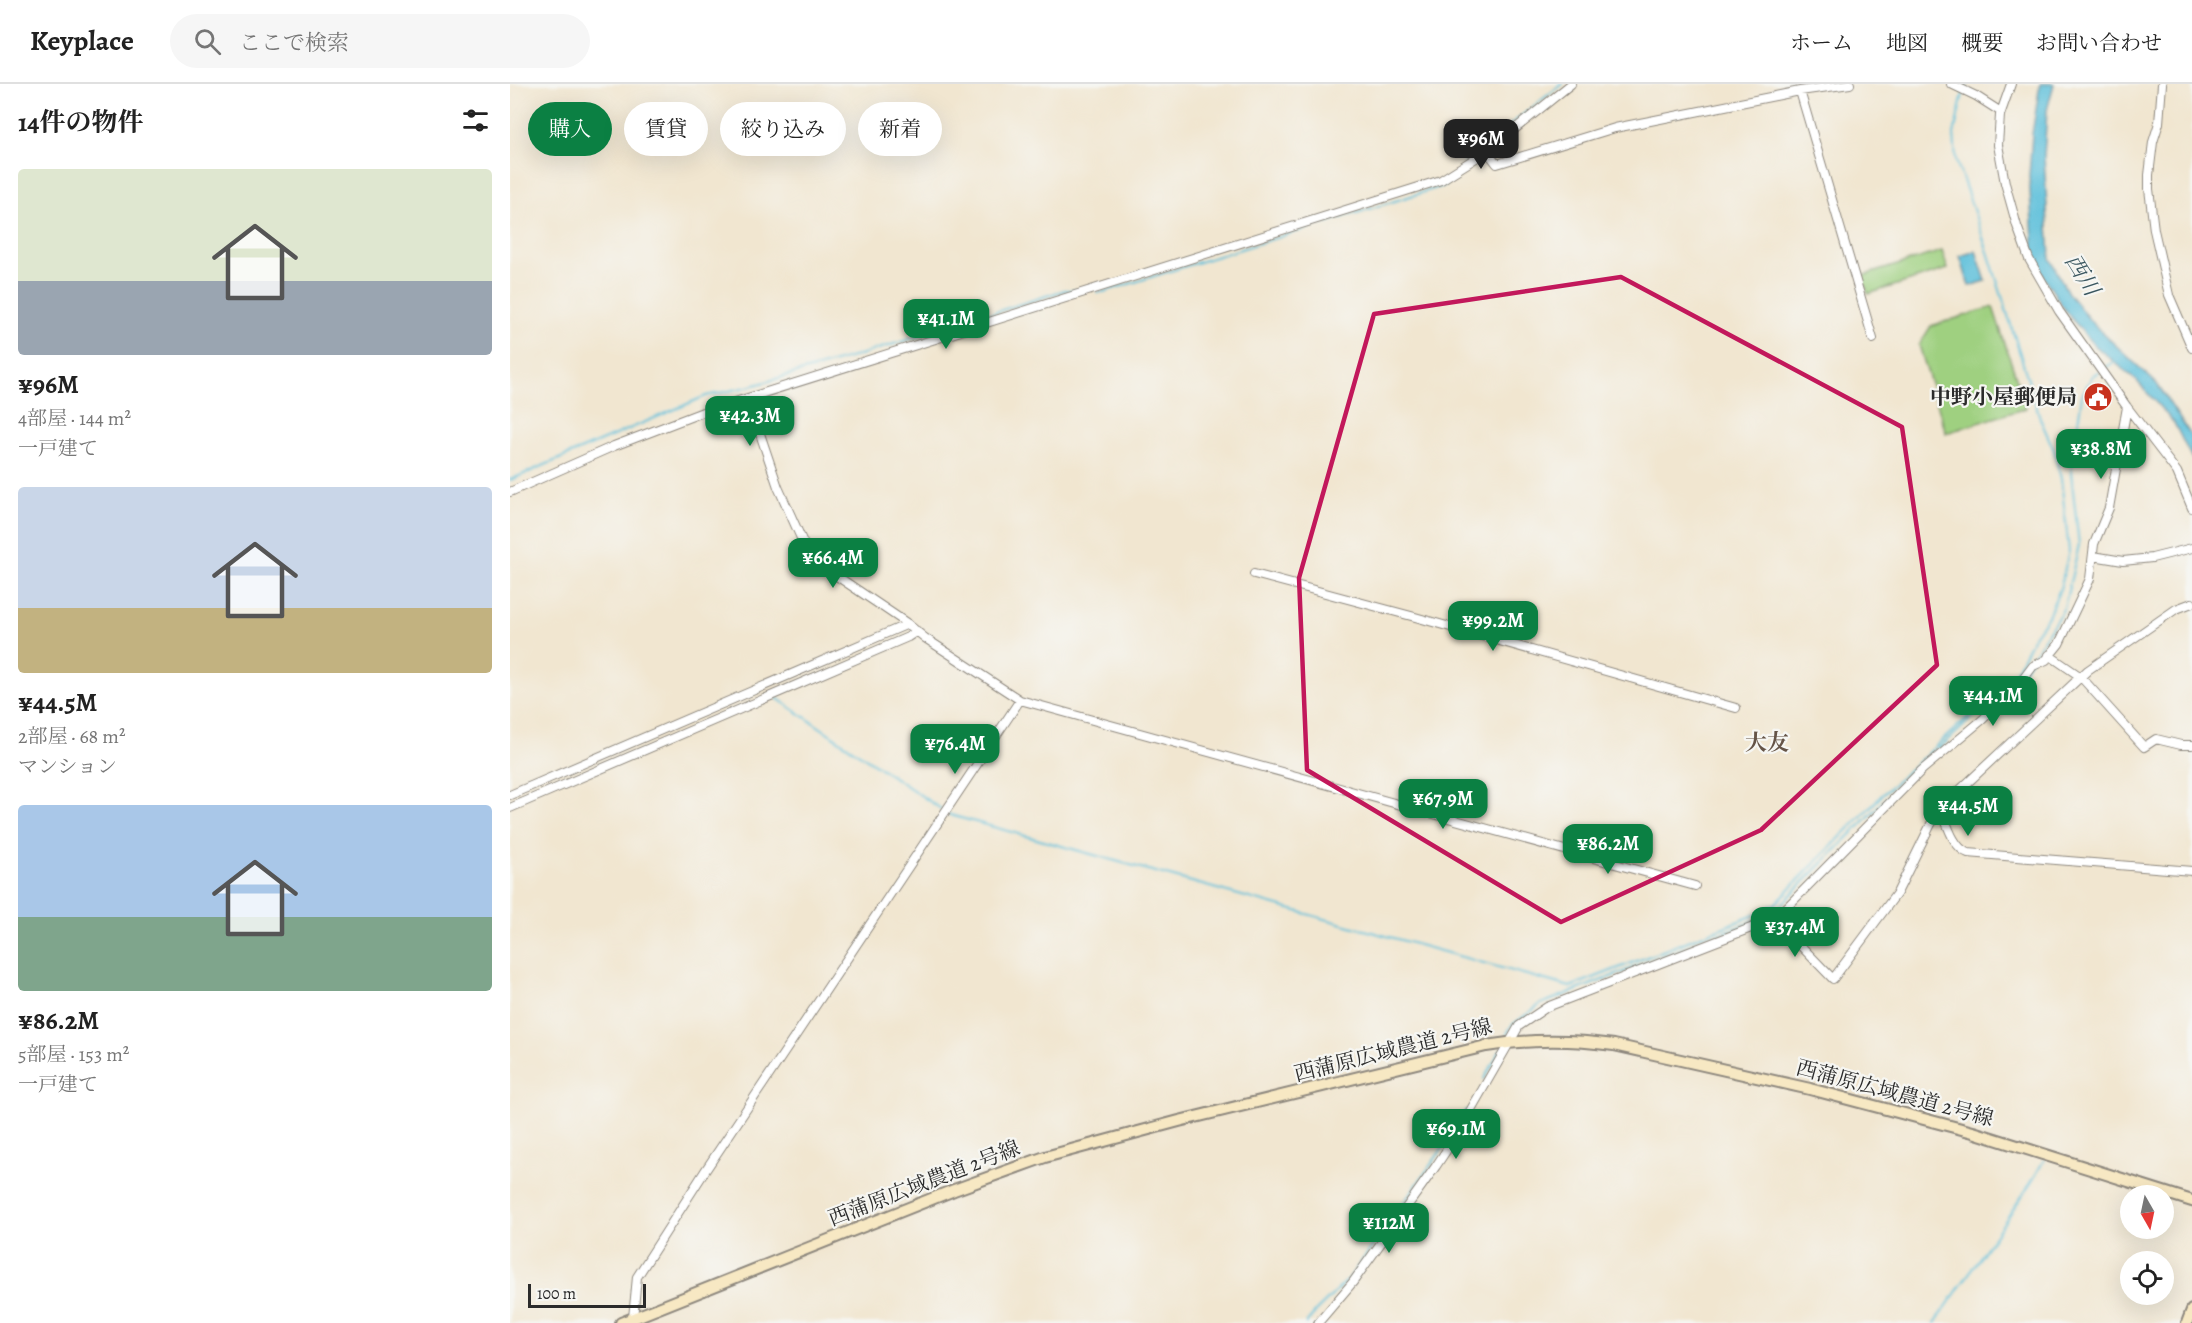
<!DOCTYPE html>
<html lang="ja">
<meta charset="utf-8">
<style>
:root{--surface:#fff;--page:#f6f6f6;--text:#222;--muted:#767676;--line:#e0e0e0;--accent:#0b8043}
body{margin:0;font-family:Alegreya,"Noto Serif JP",serif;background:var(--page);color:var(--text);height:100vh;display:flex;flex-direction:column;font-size:22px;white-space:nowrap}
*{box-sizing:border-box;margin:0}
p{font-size:20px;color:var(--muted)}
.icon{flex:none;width:33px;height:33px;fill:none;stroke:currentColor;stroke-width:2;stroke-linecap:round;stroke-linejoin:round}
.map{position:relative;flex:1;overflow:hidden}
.side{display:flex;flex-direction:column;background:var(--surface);width:510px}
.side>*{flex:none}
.banner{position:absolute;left:18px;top:18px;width:570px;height:54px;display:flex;gap:12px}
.needle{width:39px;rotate:171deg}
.controls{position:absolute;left:1610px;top:1101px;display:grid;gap:12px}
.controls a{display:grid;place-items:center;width:54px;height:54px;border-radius:50%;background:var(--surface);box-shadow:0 6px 24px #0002;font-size:30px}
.scale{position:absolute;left:18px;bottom:15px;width:118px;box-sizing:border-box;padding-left:6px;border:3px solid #2b2b2b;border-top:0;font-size:16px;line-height:21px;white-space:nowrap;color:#2b2b2b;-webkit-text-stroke:4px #f6f6f2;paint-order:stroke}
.price{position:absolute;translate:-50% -51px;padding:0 14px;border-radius:12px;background:var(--accent);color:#fff;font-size:20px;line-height:39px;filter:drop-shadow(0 2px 3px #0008)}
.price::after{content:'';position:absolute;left:50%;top:36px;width:18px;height:14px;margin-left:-9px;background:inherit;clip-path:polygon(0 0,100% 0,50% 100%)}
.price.selected{background:#222;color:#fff}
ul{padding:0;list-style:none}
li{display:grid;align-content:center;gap:12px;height:318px;padding:0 18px}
li span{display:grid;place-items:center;height:186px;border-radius:6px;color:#555}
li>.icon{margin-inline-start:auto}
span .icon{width:108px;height:108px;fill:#fffc;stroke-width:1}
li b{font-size:26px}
h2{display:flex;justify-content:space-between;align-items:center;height:72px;padding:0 18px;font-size:26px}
.tag{padding:0 21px;border-radius:27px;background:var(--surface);box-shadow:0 6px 24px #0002;font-size:21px;line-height:54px}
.tag.selected{background:var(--accent);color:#fff}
header{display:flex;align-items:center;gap:36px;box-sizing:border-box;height:84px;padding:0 30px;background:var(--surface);border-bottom:2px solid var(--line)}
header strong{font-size:28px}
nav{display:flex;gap:33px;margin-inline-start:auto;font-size:21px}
.search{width:420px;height:54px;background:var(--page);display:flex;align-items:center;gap:15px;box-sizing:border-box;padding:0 21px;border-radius:33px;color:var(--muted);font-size:22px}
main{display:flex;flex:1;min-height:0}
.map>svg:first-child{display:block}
.green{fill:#9fd080;stroke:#657e56;stroke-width:1.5}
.water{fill:#5cbfda;stroke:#447582;stroke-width:1.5}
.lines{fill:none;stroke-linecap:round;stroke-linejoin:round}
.stream{stroke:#5cbfda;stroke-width:2}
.street-casing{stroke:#8e887e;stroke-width:10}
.secondary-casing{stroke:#8e887e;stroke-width:14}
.street{stroke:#fff;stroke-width:8}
.secondary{stroke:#f7e8c3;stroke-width:10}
.marked{fill:none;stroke:#c2185b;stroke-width:4.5;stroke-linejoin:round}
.labels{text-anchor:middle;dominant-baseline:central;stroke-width:4.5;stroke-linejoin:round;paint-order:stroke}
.poi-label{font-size:21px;font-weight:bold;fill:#2b2b2b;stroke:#f6f6f2;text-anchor:end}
.street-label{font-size:21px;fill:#2b2b2b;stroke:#f6f6f2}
.water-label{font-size:22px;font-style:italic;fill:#3a5760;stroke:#f6f6f2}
.neighbourhood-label{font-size:22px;font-weight:bold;fill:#655447;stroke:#f6f6f2}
</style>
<header>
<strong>Keyplace</strong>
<div class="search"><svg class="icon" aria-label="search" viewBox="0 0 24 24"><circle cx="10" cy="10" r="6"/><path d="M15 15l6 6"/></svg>ここで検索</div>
<nav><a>ホーム</a><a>地図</a><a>概要</a><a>お問い合わせ</a></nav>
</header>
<main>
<section class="side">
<h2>14件の物件<svg class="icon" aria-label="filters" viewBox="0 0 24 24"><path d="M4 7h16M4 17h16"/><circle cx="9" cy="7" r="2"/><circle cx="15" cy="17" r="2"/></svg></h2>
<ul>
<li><span style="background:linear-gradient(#dfe7d0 60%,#9aa5b1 0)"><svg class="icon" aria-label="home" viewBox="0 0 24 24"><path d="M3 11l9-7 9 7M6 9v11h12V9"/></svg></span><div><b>¥96M</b><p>4部屋 · 144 m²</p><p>一戸建て</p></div></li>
<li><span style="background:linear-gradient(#c9d6e8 65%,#c2b280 0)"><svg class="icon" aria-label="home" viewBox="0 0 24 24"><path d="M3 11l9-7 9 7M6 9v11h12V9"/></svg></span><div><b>¥44.5M</b><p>2部屋 · 68 m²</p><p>マンション</p></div></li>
<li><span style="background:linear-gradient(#a9c7e8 60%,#7fa58c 0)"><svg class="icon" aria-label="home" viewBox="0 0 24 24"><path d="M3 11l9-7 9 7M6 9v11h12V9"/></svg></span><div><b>¥86.2M</b><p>5部屋 · 153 m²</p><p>一戸建て</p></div></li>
</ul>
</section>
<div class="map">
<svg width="1682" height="1239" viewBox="0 0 1682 1239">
<rect width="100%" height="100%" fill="#f6f6f2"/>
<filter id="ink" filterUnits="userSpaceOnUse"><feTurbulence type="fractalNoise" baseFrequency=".0167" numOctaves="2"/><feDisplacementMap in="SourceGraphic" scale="12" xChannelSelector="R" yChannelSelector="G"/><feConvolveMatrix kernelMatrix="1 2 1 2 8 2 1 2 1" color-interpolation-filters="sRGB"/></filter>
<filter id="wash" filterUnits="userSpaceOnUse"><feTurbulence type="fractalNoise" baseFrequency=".008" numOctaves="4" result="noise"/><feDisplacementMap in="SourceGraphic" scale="24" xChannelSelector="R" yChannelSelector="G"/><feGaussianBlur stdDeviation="1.35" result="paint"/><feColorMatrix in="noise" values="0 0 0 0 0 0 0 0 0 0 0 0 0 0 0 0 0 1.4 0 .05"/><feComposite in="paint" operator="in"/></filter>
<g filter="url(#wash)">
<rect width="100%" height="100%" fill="#f1e6d0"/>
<!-- green -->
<path class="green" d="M1432,167L1438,185L1358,210L1352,192Z
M1483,223L1516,324L1436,349L1409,261L1421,242Z"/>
<!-- water -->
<path class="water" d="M1530,0H1544L1537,26L1534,72L1540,174L1558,209L1582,239L1647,300L1682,353V375L1664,339L1626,296L1583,260L1557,229L1533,192L1524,170L1519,92L1522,50Z
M1466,167L1476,197L1459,202L1450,172Z"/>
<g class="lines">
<!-- stream -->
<path class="stream" d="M953,78L1052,0
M587,208H593L933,102L938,96
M1593,285L1606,277
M0,396L196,312L241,302L346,272L555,206L570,207
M265,613L440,731L1060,903L1242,832L1265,820L1372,711L1498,597L1506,587L1524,552L1537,534L1550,505L1559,467L1551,395L1544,366L1531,337L1479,171L1446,76L1444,50L1452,14L1457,0
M997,950L1002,941L1031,920L1262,830L1400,691L1513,587L1554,524L1569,461L1561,388L1572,311L1583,291L1589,288
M974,995L991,965
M796,1239L807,1226L839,1195L930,1068L956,1026
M1425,1239L1521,1099L1534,1076"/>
</g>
</g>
<g filter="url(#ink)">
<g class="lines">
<!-- street casing -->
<g class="street-casing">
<path id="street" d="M1441,0L1466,12L1491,28
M1501,0L1490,31L1488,61L1495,99L1507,142L1519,175L1549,227L1617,323L1667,388L1682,424
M1652,0L1649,39L1643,58L1639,91V105L1644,146L1659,211L1682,264
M1290,7L1363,255
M977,67L987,80L1105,44L1290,7L1340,0
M238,314L268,403L300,474L398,540L415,554L510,616L1185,802
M0,408L104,362L193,328L931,96L980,65L1061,0
M1583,472L1613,477L1642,474L1682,464
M744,490L905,533L1226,624
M1539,571L1571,593L1634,663L1646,655L1671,661H1682
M0,711L398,540
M0,724L398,553L407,547
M1431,725C1437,739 1443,764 1458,769L1682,787
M1259,837L1287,858L1323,895L1387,809L1421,740L1436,719L1578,586L1666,525L1682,519
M123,1234L127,1193L195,1087L510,616
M808,1239L843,1198L926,1082L944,1055L1009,942L1037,923L1259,837L1277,823L1412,686L1472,636L1511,598L1523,582L1536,576L1549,560L1580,495L1584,460L1599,424L1617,323"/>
</g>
<!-- secondary casing -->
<g class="secondary-casing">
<path id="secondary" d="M111,1239L444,1106L535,1073L669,1037L976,962C1019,955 1061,955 1104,961L1300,1005L1463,1048L1682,1117
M1677,1239L1682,1226"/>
</g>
<!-- street -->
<use href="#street" class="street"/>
<!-- secondary -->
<use href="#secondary" class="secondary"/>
</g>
</g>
<!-- marked area -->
<path class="marked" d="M1111,193L1392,343L1427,581L1251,746L1051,838L797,686L789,494L864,230Z"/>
<!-- icons -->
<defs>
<g id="civic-disc" transform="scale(1.5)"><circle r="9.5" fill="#c8321e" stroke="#f6f6f2"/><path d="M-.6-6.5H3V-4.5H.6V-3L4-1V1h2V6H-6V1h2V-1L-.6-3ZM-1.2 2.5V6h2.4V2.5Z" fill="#fff"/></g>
</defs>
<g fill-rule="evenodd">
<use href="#civic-disc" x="1588" y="313"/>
</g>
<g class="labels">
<!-- poi labels -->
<g class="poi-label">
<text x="1567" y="313">中野小屋郵便局</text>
</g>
<!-- street labels -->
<g class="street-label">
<text transform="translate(883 966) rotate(-14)">西蒲原広域農道 2号線</text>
<text transform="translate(1385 1009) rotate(15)">西蒲原広域農道 2号線</text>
<text transform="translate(414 1099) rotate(-21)">西蒲原広域農道 2号線</text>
</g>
<!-- water labels -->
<g class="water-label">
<text transform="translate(1572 191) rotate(58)">西川</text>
</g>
<!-- neighbourhood labels -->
<g class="neighbourhood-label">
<text x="1257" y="659">大友</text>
</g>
</g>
</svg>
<div class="controls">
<a><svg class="needle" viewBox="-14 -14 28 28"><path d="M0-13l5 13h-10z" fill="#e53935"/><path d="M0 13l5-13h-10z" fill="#767676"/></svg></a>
<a><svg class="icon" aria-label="locate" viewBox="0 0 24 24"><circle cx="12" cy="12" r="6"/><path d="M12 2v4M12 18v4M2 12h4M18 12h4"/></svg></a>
</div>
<div class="scale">100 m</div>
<b class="price selected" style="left:971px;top:86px">¥96M</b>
<b class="price" style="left:436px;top:266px">¥41.1M</b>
<b class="price" style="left:240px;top:363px">¥42.3M</b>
<b class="price" style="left:1591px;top:396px">¥38.8M</b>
<b class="price" style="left:323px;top:505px">¥66.4M</b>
<b class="price" style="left:983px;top:568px">¥99.2M</b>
<b class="price" style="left:1483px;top:643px">¥44.1M</b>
<b class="price" style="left:445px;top:691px">¥76.4M</b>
<b class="price" style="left:933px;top:746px">¥67.9M</b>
<b class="price" style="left:1458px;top:753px">¥44.5M</b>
<b class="price" style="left:1098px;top:791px">¥86.2M</b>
<b class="price" style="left:1285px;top:874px">¥37.4M</b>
<b class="price" style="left:946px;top:1076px">¥69.1M</b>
<b class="price" style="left:879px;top:1170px">¥112M</b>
<div class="banner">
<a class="tag selected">購入</a>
<a class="tag">賃貸</a>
<a class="tag">絞り込み</a>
<a class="tag">新着</a>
</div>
</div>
</main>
